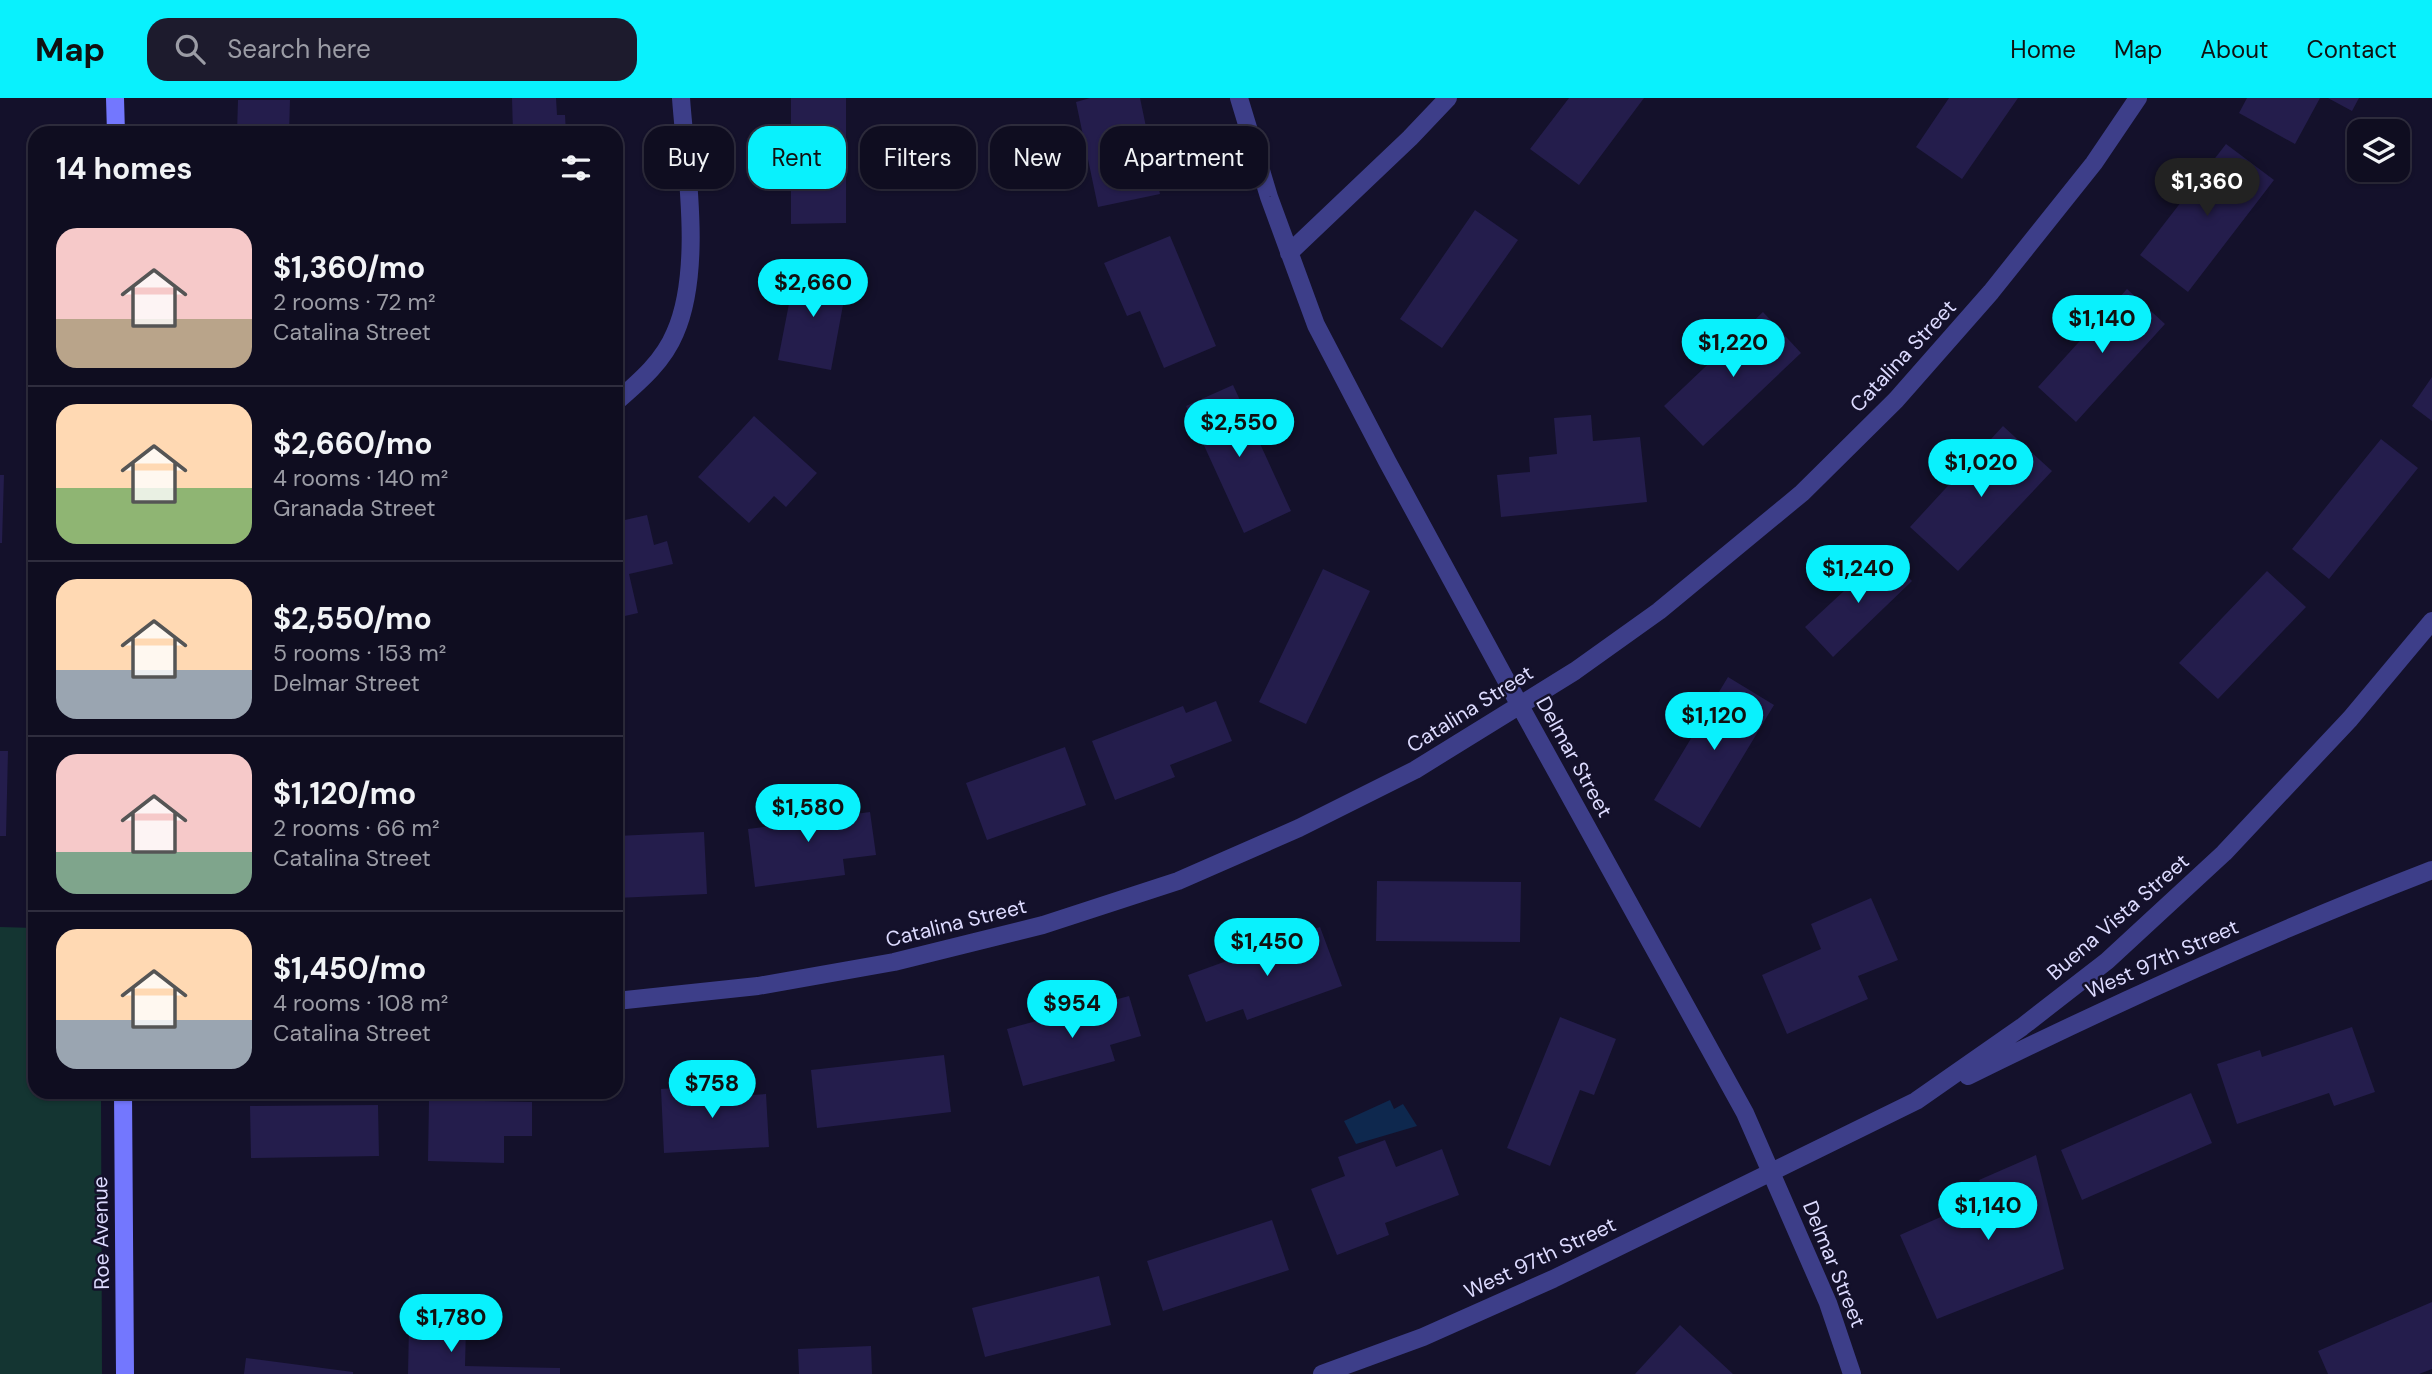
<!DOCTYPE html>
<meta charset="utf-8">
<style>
:root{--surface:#0f0d20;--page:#1d1b2d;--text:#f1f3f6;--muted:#9b9ca5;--line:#2f2d3e;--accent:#09f1fd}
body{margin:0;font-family:"DM Sans",sans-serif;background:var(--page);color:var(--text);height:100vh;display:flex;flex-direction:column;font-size:26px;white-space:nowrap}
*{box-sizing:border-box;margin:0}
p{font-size:23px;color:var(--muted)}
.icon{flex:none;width:38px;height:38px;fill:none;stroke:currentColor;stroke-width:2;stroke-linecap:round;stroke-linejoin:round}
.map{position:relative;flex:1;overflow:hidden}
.sheet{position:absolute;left:28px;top:28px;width:595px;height:973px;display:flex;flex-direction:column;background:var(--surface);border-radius:21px;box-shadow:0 2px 5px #0004,0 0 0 2px var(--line)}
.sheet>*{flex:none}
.top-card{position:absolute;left:644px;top:28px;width:665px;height:63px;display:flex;gap:14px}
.controls{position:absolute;left:2347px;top:21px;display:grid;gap:14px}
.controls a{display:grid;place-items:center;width:63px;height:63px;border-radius:14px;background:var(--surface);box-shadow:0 2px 5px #0004,0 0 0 2px var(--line);font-size:35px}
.price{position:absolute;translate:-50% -60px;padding:0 16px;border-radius:24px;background:var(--accent);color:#111;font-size:23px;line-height:46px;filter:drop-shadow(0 2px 4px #0008)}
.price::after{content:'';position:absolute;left:50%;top:42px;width:21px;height:16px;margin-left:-10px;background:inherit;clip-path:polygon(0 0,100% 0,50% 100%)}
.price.selected{background:#222;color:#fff}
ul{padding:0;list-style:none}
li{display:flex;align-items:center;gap:21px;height:175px;padding:0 28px}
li+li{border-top:2px solid var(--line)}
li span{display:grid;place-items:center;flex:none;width:196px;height:140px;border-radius:21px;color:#555}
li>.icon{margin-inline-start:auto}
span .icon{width:84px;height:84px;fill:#fffc;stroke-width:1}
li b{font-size:30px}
h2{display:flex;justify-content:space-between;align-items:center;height:84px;padding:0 28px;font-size:30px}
.chip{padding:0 24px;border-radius:21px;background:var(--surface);box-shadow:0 2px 5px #0004,0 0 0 2px var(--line);font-size:24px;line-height:63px}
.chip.selected{background:var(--accent);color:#111}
header{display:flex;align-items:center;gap:42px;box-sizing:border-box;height:98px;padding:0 35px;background:var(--accent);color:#111}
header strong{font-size:33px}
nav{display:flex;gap:38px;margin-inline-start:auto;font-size:24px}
.search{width:490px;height:63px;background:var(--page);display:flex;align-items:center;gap:18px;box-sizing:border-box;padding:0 24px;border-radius:21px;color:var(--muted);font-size:26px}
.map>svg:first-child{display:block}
.green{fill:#143532}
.water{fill:#0e284e}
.building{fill:#241d4c}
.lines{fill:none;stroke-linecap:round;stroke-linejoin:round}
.street{stroke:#3d3e89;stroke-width:18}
.secondary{stroke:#7377fe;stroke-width:18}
.labels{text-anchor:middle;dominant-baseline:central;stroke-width:5;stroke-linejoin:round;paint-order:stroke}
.street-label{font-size:21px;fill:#dddbff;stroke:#14112b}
</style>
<header>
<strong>Map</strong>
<div class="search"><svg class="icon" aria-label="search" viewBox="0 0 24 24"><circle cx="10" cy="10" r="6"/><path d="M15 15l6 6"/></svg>Search here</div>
<nav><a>Home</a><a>Map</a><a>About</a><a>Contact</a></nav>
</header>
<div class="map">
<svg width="2432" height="1276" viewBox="0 0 2432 1276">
<rect width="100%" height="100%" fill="#14112b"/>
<!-- green -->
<path class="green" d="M0,829L35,830V994H101L102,1276H0Z"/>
<!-- water -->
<path class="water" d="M1390,1002L1394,1011L1403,1006L1417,1028L1356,1046L1344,1023Z"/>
<!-- building -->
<path class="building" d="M512,0H556L557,17H565L566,35H513Z
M791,0H846V125L791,126Z
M1090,0H1140L1160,96L1098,109L1076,4Z
M1569,0H1644L1579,87L1530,51Z
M1949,0H2018L1962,81L1916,49Z
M2247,0H2320L2295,46L2239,15Z
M2328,0H2359L2352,13Z
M238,2H290L289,35H237Z
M2226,46L2274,82L2188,194L2140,157Z
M1475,112L1518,142L1442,250L1400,221Z
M1170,138L1216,248L1164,270L1140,213L1127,218L1104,165Z
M796,170L848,180L831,272L778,262Z
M2127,191L2165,226L2076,324L2038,289Z
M1763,214L1801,255L1703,348L1664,308Z
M2432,279V323L2412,308Z
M1233,287L1291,413L1244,435L1186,308Z
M1591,317L1593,343L1640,339L1647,404L1501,419L1497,377L1530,374L1529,359L1557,356L1554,320Z
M754,318L817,375L786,409L774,398L749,425L698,379Z
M2003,328L2052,373L1958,473L1910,429Z
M2381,341L2418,370L2329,481L2292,451Z
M0,377H4L2,445H0Z
M647,417L654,447L667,443L673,466L629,476L638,515L616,520V424Z
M1885,455L1912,483L1833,559L1805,529Z
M1323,471L1370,493L1306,626L1259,604Z
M2267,473L2306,509L2218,601L2179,565Z
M1728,579L1774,607L1700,730L1654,702Z
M1216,603L1232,643L1170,667L1175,679L1115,702L1092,643L1183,608L1186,615Z
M1065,649L1086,707L987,742L966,685Z
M0,653H8L6,738H0Z
M815,697L818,721L870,714L876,757L843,761L845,777L755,789L748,731L788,726L784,700Z
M704,734L707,796L616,800V738Z
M1377,783L1521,784L1520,844L1376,843Z
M1871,800L1898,862L1858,878L1868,901L1787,936L1762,877L1821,851L1811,826Z
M1320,829L1342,888L1247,922L1243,911L1206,924L1188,877Z
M1129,898L1141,938L1110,947L1115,963L1023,988L1007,931Z
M1560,919L1616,941L1594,997L1580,992L1550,1068L1507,1050Z
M2352,929L2375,994L2334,1008L2329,995L2237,1026L2217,966L2260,952L2262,959Z
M944,957L951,1014L817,1030L811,972Z
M718,987L719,999L766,996L769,1049L664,1055L661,991Z
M2191,995L2212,1045L2082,1102L2061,1052Z
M429,1002L532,1004V1038H504V1065L428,1063Z
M378,1007L379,1058L251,1060L250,1008Z
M1385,1042L1396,1069L1442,1051L1459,1097L1385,1125L1389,1137L1337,1157L1311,1091L1345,1078L1338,1059Z
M2036,1057L2064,1171L1937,1221L1900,1137L1986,1099L1979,1082Z
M1272,1122L1289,1172L1163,1213L1147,1163Z
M1099,1178L1111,1227L985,1259L972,1210Z
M2432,1204V1271L2419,1276H2328L2318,1253Z
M1680,1227L1733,1276H1635Z
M409,1228L466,1229L465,1268L560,1270V1276H408Z
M871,1248L872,1276H799L798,1251Z
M246,1260L353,1274V1276H244Z"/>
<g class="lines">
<!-- street -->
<path class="street" d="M1239,0L1269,99L1316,227L1387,363L1519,606L1745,1015L1828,1205L1852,1276
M1289,155L1410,40L1448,0
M616,304C639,284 663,264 675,235C703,172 686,69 681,0
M616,903L758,888L894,864L1043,827L1178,783L1299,730L1415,672L1575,573L1659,513L1802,395L1896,302L1991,194L2094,65L2138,0
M1968,978C2120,903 2274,833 2432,772
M1322,1276L1423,1239L1553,1181L1916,1003L2022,929L2107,863L2224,755L2350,621L2432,523"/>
<!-- secondary -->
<path class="secondary" d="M115,0L116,35
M123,994L125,1276"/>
</g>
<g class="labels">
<!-- street labels -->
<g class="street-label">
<text transform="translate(1903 258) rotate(-47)">Catalina Street</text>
<text transform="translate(1470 611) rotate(-32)">Catalina Street</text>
<text transform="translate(1574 659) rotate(61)">Delmar Street</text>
<text transform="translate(2118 819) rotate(-41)">Buena Vista Street</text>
<text transform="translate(956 825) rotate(-14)">Catalina Street</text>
<text transform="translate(2162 861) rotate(-24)">West 97th Street</text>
<text transform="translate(101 1135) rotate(-91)">Roe Avenue</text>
<text transform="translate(1540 1160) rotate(-25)">West 97th Street</text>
<text transform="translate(1834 1166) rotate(68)">Delmar Street</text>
</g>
</g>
</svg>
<div class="controls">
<a><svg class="icon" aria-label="layers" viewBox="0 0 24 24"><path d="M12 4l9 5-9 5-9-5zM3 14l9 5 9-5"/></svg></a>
</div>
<b class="price selected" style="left:2207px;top:120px">$1,360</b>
<b class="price" style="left:813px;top:221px">$2,660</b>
<b class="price" style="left:2102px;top:257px">$1,140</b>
<b class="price" style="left:1733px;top:281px">$1,220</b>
<b class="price" style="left:1239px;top:361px">$2,550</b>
<b class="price" style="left:1981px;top:401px">$1,020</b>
<b class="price" style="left:1858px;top:507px">$1,240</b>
<b class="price" style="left:1714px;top:654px">$1,120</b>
<b class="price" style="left:808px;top:746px">$1,580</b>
<b class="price" style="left:1267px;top:880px">$1,450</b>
<b class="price" style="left:1072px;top:942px">$954</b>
<b class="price" style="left:712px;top:1022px">$758</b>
<b class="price" style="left:1988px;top:1144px">$1,140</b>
<b class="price" style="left:451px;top:1256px">$1,780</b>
<div class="top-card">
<a class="chip">Buy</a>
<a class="chip selected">Rent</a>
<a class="chip">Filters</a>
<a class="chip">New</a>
<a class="chip">Apartment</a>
</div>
<section class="sheet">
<h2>14 homes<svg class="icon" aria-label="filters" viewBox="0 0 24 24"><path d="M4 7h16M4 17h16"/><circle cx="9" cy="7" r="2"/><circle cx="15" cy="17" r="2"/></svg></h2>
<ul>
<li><span style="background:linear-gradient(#f6c9c9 65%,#b9a48a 0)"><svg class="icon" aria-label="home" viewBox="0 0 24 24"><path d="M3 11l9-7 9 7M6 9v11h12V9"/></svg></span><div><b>$1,360/mo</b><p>2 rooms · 72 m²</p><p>Catalina Street</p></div></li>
<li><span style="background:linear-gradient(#ffd9b3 60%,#8fb573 0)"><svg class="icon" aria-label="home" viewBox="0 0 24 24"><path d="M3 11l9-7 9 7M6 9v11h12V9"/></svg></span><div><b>$2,660/mo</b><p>4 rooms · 140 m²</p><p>Granada Street</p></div></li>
<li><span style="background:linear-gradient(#ffd9b3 65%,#9aa5b1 0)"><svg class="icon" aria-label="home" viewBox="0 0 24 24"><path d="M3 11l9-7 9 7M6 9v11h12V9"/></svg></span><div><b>$2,550/mo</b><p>5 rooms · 153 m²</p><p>Delmar Street</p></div></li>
<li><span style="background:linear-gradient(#f6c9c9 70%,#7fa58c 0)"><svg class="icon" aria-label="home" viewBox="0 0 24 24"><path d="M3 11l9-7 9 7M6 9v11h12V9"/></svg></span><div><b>$1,120/mo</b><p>2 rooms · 66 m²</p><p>Catalina Street</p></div></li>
<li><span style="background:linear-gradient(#ffd9b3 65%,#9aa5b1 0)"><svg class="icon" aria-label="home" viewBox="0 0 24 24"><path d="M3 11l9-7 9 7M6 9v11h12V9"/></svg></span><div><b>$1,450/mo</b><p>4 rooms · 108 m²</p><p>Catalina Street</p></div></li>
</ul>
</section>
</div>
